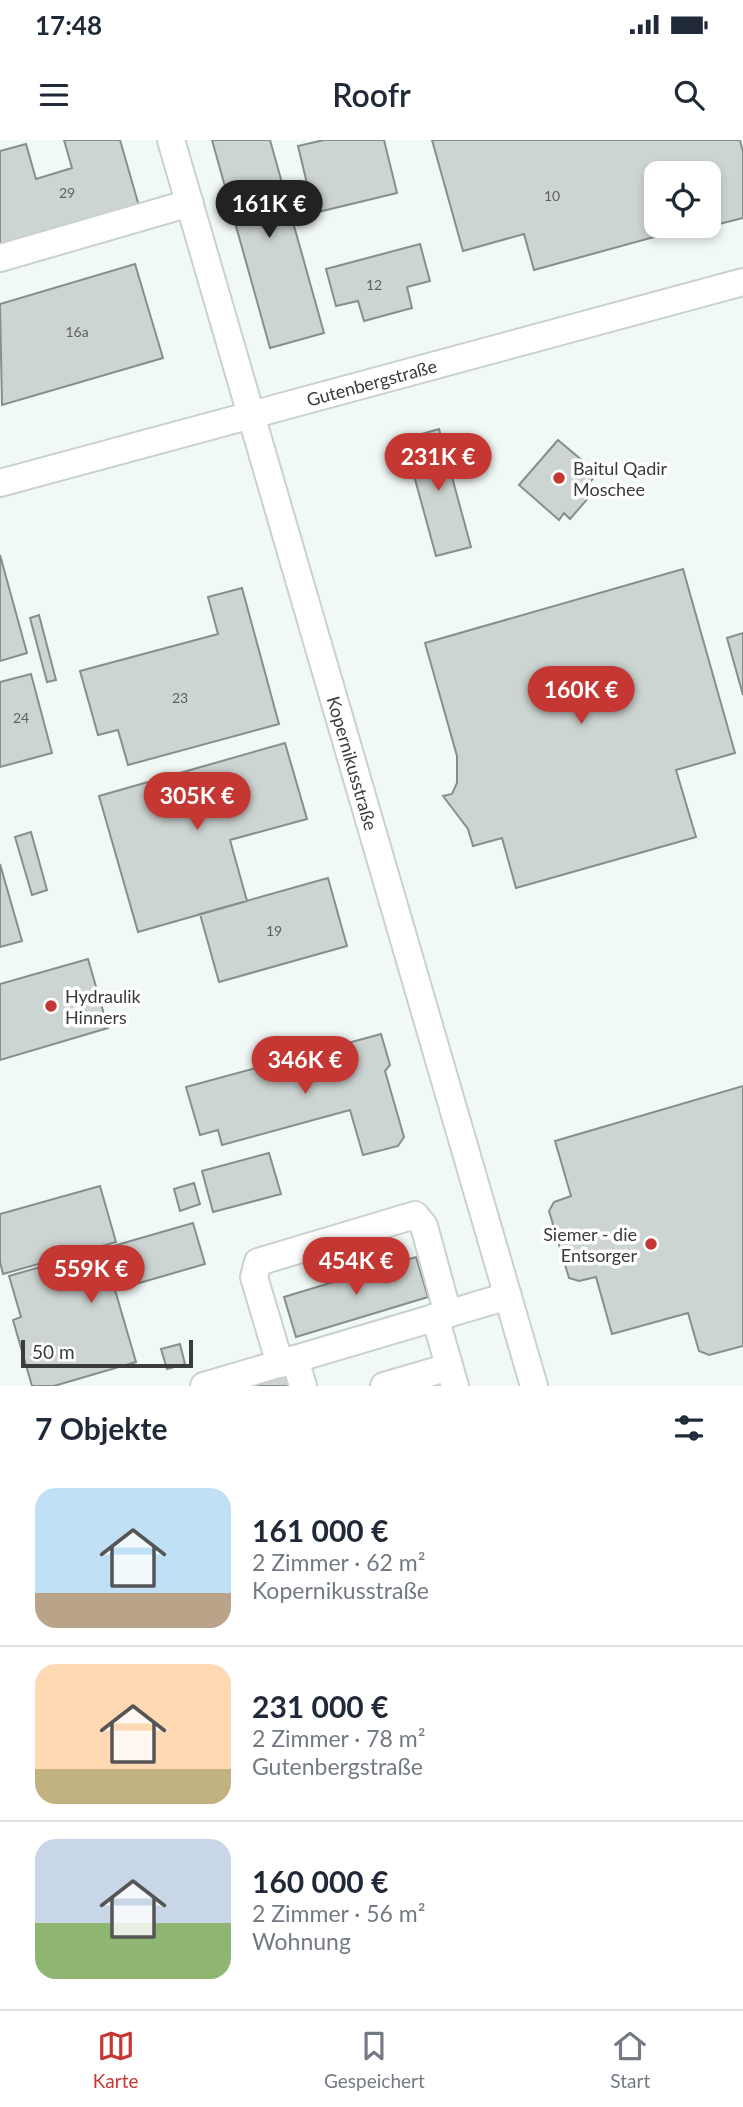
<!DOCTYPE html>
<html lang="de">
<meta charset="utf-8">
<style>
:root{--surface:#fff;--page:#f2f2f3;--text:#1f2937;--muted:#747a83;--line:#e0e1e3;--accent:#c53732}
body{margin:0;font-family:Lato,sans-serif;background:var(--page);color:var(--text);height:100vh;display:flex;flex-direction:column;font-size:26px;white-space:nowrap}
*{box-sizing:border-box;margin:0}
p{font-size:23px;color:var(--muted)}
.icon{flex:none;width:38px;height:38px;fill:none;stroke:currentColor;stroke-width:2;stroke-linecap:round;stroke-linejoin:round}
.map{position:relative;height:1246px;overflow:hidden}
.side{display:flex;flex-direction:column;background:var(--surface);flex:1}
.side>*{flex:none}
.fabs{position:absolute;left:644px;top:21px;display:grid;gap:14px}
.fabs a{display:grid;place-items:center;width:77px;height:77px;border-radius:14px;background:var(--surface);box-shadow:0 4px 10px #0003;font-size:35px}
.scale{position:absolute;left:21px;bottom:18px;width:172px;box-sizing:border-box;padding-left:7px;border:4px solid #393c3b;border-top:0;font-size:19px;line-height:24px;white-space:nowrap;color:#393c3b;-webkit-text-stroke:5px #fff;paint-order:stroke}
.price{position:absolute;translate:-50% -60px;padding:0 16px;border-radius:24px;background:var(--accent);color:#fff;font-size:23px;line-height:46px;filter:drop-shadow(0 2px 4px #0008)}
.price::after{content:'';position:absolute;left:50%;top:42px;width:21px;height:16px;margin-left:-10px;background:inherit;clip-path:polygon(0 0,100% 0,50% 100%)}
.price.current{background:#222;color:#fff}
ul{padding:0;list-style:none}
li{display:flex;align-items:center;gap:21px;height:175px;padding:0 35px}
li+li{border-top:2px solid var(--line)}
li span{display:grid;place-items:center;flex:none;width:196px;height:140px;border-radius:21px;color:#555}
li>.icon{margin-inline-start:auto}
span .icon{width:84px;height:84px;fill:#fffc;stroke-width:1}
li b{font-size:30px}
h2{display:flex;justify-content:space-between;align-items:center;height:84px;padding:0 35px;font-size:30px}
.status{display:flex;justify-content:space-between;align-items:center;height:49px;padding:0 35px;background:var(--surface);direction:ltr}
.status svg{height:19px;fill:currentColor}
header{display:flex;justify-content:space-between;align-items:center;height:91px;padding:0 35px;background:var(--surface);font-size:32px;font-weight:600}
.dock{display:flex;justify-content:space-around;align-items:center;height:98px;border-top:2px solid var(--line);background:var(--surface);font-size:19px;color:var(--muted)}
.dock a{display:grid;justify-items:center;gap:4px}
.dock .current{color:var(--accent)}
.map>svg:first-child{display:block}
.building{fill:#cdd5d2;stroke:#878f8d;stroke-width:2}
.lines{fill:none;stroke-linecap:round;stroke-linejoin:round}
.minor-casing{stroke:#cad1cf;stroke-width:30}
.minor{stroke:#fff;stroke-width:26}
.poi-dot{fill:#c53732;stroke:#fff;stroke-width:2.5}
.labels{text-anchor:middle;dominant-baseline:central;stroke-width:7;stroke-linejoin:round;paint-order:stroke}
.number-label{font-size:14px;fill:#5e6261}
.street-label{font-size:18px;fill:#393c3b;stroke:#fff}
.poi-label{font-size:18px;fill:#393c3b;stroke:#fff;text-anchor:start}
</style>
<div class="status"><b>17:48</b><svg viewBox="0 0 49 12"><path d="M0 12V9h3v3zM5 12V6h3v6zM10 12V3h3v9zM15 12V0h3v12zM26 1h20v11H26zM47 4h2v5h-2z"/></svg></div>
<header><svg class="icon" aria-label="menu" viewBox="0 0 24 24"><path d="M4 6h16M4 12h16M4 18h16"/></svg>Roofr<svg class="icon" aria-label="search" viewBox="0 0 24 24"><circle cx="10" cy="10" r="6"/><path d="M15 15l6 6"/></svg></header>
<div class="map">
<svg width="743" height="1246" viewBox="0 0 743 1246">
<rect width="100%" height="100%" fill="#f1f9f7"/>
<!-- building -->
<path class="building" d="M64,0H120L139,66L0,105V11L26,4L36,39L72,28Z
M212,0H270L324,193L270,208Z
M324,0H384L397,53L314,73L298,6Z
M432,0H740L743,12V78L715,85L713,80L709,82V33H656V86H694L534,130L524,94L463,111Z
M420,104L430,141L407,147L412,168L364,181L358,161L336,166L326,129Z
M135,124L163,218L2,265L0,164Z
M439,289L471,407L436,416L404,299Z
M558,300L597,333L589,344L596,349L570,379L564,373L559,380L519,345Z
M0,415L27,513L0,521Z
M683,429L735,613L676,630L696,697L516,748L502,698L473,706L468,689L443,656L452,654L457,643V616L425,503Z
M242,448L279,584L128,625L118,590L98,595L80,531L218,494L208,457Z
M39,475L56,540L47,542L30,478Z
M743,493V555L727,498Z
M31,534L52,613L0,627V542Z
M285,603L307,679L230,700L247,761L138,792L99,656Z
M31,692L47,750L32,755L15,697Z
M0,724L22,801L0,807Z
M328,738L347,806L219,842L200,774Z
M88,819L108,888L0,920V844Z
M381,894L390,925L385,931L404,997L398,1006L363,1015L350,970L222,1005L218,990L200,995L186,947Z
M743,946V1206L709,1215L699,1211L688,1173L612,1194L596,1137L579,1141L569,1138L549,1071L554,1062L571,1056L555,1001Z
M269,1013L281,1054L213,1072L202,1031Z
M194,1043L200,1064L180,1071L174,1049Z
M100,1046L116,1102L3,1134L0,1122V1074Z
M193,1083L205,1124L115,1150L136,1222L54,1246H32L13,1180L21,1177L9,1136Z
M416,1117L428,1157L296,1197L284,1157Z
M180,1204L185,1224L167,1229L161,1209Z
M289,1234L292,1246H249Z"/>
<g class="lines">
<!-- minor casing -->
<g class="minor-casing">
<g id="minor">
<path id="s1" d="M171,0L534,1246"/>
<path d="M0,118L190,63"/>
<path id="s2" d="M0,343L743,142"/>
<path d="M435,1177L455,1246"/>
<path d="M295,1219L303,1246"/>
<path d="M280,1224L254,1137L258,1122L415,1075L424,1086L448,1174"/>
<path d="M204,1246L508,1156"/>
<path d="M384,1246L449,1227"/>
</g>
</g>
<!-- minor -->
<use href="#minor" class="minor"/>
</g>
<!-- markers -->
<g class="poi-dot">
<circle cx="559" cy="338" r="7"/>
<circle cx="51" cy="866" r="7"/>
<circle cx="651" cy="1104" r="7"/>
</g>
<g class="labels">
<!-- number labels -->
<g class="number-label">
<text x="67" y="52">29</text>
<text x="552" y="55">10</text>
<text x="374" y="144">12</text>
<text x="77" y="191">16a</text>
<text x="180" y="557">23</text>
<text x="21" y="577">24</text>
<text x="274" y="790">19</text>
</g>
<!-- street labels -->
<g class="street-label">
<text stroke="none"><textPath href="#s2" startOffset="385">Gutenbergstraße</textPath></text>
<text stroke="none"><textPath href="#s1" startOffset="649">Kopernikusstraße</textPath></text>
</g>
<!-- poi labels -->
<g class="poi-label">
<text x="573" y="328">Baitul Qadir<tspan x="573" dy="21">Moschee</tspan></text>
<text x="65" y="856">Hydraulik<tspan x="65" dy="21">Hinners</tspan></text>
<text x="637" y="1094" text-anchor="end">Siemer - die<tspan x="637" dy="21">Entsorger</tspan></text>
</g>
</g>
</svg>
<div class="fabs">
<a><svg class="icon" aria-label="locate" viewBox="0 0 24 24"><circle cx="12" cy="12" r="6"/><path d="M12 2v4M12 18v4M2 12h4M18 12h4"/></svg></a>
</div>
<div class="scale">50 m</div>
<b class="price current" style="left:269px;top:100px">161K €</b>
<b class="price" style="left:438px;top:353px">231K €</b>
<b class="price" style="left:581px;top:586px">160K €</b>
<b class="price" style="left:197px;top:692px">305K €</b>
<b class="price" style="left:305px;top:956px">346K €</b>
<b class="price" style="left:356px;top:1157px">454K €</b>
<b class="price" style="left:91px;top:1165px">559K €</b>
</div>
<section class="side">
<h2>7 Objekte<svg class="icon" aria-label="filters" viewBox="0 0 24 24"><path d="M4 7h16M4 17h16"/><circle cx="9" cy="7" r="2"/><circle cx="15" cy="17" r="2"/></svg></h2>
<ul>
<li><span style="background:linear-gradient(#bfe0f5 75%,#b9a48a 0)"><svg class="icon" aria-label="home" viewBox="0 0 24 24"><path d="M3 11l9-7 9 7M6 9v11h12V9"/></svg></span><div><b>161 000 €</b><p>2 Zimmer · 62 m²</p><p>Kopernikusstraße</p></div></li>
<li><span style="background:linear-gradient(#ffd9b3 75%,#c2b280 0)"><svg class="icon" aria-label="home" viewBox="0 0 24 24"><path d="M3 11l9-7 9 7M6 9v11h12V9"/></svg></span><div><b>231 000 €</b><p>2 Zimmer · 78 m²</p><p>Gutenbergstraße</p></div></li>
<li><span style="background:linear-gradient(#c9d6e8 60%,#8fb573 0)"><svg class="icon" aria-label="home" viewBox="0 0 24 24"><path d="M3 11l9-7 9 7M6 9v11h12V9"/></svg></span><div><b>160 000 €</b><p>2 Zimmer · 56 m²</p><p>Wohnung</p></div></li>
</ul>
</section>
<nav class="dock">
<a class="current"><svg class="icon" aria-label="map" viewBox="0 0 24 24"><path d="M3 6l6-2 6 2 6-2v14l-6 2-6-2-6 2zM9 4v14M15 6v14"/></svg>Karte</a>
<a><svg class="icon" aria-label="saved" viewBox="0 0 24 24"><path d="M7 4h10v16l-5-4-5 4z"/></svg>Gespeichert</a>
<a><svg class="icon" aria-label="home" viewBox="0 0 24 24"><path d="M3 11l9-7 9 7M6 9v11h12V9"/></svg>Start</a>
</nav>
